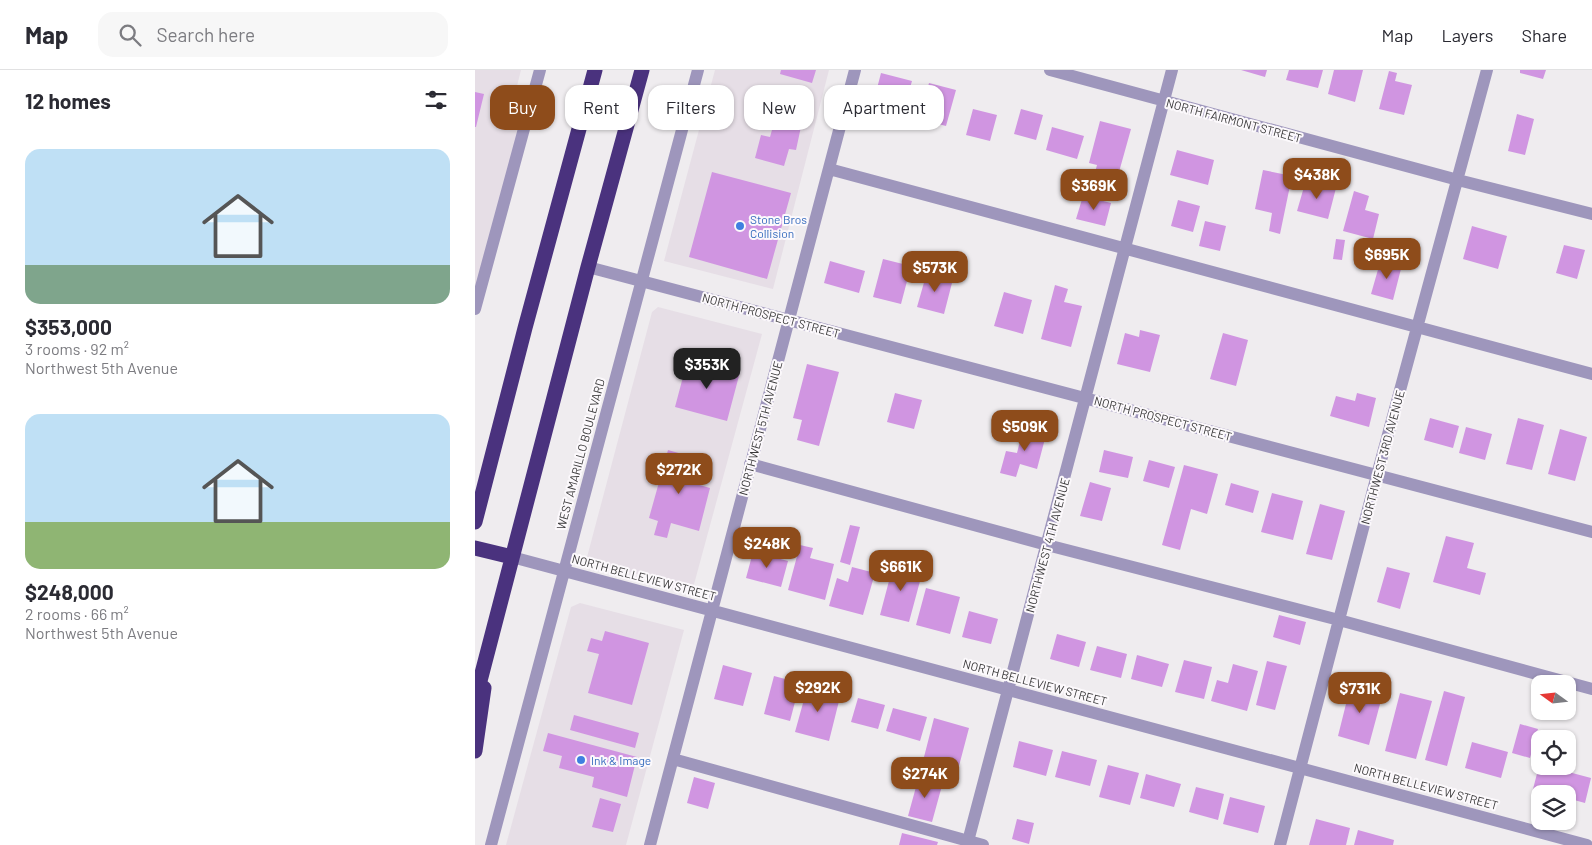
<!DOCTYPE html>
<meta charset="utf-8">
<style>
:root{--surface:#fff;--page:#f7f7f7;--text:#2b2b33;--muted:#7c7c81;--line:#e1e1e2;--accent:#8e4c1b}
body{margin:0;font-family:Barlow,sans-serif;background:var(--page);color:var(--text);height:100vh;display:flex;flex-direction:column;font-size:19px;white-space:nowrap}
*{box-sizing:border-box;margin:0}
p{font-size:16px;color:var(--muted)}
.icon{flex:none;width:28px;height:28px;fill:none;stroke:currentColor;stroke-width:2;stroke-linecap:round;stroke-linejoin:round}
.map{position:relative;flex:1;overflow:hidden}
.side{display:flex;flex-direction:column;background:var(--surface);width:475px}
.side>*{flex:none}
.banner{position:absolute;left:15px;top:15px;width:475px;height:45px;display:flex;gap:10px}
.needle{width:32px;rotate:285deg}
.controls{position:absolute;left:1056px;top:605px;display:grid;gap:10px}
.controls a{display:grid;place-items:center;width:45px;height:45px;border-radius:10px;background:var(--surface);box-shadow:0 1px 4px #0004;font-size:25px}
.price{position:absolute;translate:-50% -42px;padding:0 11px;border-radius:10px;background:var(--accent);color:#fff;font-size:16px;line-height:32px;filter:drop-shadow(0 1px 2px #0008)}
.price::after{content:'';position:absolute;left:50%;top:30px;width:15px;height:11px;margin-left:-8px;background:inherit;clip-path:polygon(0 0,100% 0,50% 100%)}
.price.on{background:#222;color:#fff}
ul{padding:0;list-style:none}
li{display:grid;align-content:center;gap:10px;height:265px;padding:0 25px}
li span{display:grid;place-items:center;height:155px;border-radius:15px;color:#555}
li>.icon{margin-inline-start:auto}
span .icon{width:90px;height:90px;fill:#fffc;stroke-width:1}
li b{font-size:21px}
h2{display:flex;justify-content:space-between;align-items:center;height:60px;padding:0 25px;font-size:21px}
.pill{padding:0 18px;border-radius:15px;background:var(--surface);box-shadow:0 1px 4px #0004;font-size:18px;line-height:45px}
.pill.on{background:var(--accent);color:#fff}
header{display:flex;align-items:center;gap:30px;box-sizing:border-box;height:70px;padding:0 25px;background:var(--surface);border-bottom:1px solid var(--line)}
header strong{font-size:24px}
nav{display:flex;gap:28px;margin-inline-start:auto;font-size:18px}
.search{width:350px;height:45px;background:var(--page);display:flex;align-items:center;gap:12px;box-sizing:border-box;padding:0 18px;border-radius:15px;color:var(--muted);font-size:19px}
main{display:flex;flex:1;min-height:0}
.map>svg:first-child{display:block}
.built{fill:#e6dee6}
.building{fill:#d095e1}
.lines{fill:none;stroke-linecap:round;stroke-linejoin:round}
.minor{stroke:#9e96bc;stroke-width:12}
.highway{stroke:#4a327e;stroke-width:15}
.shop-dot{fill:#3f7fe0;stroke:#fcf9fc;stroke-width:2}
.labels{text-anchor:middle;dominant-baseline:central;stroke-width:4;stroke-linejoin:round;paint-order:stroke}
.street-label{font-size:12px;fill:#3a393a;stroke:#fcf9fc}
.shop-label{font-size:12px;fill:#366cbe;stroke:#fcf9fc;text-anchor:start}
</style>
<header>
<strong>Map</strong>
<div class="search"><svg class="icon" aria-label="search" viewBox="0 0 24 24"><circle cx="10" cy="10" r="6"/><path d="M15 15l6 6"/></svg>Search here</div>
<nav><a>Map</a><a>Layers</a><a>Share</a></nav>
</header>
<main>
<section class="side">
<h2>12 homes<svg class="icon" aria-label="filters" viewBox="0 0 24 24"><path d="M4 7h16M4 17h16"/><circle cx="9" cy="7" r="2"/><circle cx="15" cy="17" r="2"/></svg></h2>
<ul>
<li><span style="background:linear-gradient(#bfe0f5 75%,#7fa58c 0)"><svg class="icon" aria-label="home" viewBox="0 0 24 24"><path d="M3 11l9-7 9 7M6 9v11h12V9"/></svg></span><div><b>$353,000</b><p>3 rooms · 92 m²</p><p>Northwest 5th Avenue</p></div></li>
<li><span style="background:linear-gradient(#bfe0f5 70%,#8fb573 0)"><svg class="icon" aria-label="home" viewBox="0 0 24 24"><path d="M3 11l9-7 9 7M6 9v11h12V9"/></svg></span><div><b>$248,000</b><p>2 rooms · 66 m²</p><p>Northwest 5th Avenue</p></div></li>
</ul>
</section>
<div class="map">
<svg width="1117" height="775" viewBox="0 0 1117 775">
<rect width="100%" height="100%" fill="#efecef"/>
<!-- built -->
<path class="built" d="M0,0H46L41,20L58,24L0,239Z
M240,0H354L298,219L189,191Z
M183,237L287,264L218,518L111,491L177,242Z
M105,533L209,560L151,775H31L96,537Z"/>
<!-- building -->
<path class="building" d="M306,0H341L337,13L305,4Z
M766,0H792L790,7Z
M814,0H848L843,18L811,10Z
M859,0H888L880,32L853,24Z
M1045,0H1071L1068,9L1045,3Z
M914,1L922,3L920,11L937,15L929,45L904,39Z
M406,3L437,11L429,38L399,30Z
M454,13L481,20L471,56L444,49Z
M0,22L9,24L1,57H0Z
M304,35L327,52L321,80L314,79L309,96L280,88L286,65L295,67Z
M498,39L522,45L515,71L491,65Z
M546,39L568,45L561,70L539,64Z
M1042,44L1059,49L1050,85L1033,81Z
M625,51L656,59L639,120L617,114L622,95L614,93Z
M577,57L609,66L602,89L571,80Z
M702,80L739,90L733,115L695,105Z
M788,100L817,106L805,164L794,161L797,143L780,139Z
M237,102L316,123L292,209L214,187Z
M831,110L861,118L853,149L822,141Z
M879,121L894,126L890,140L904,144L898,169L868,161Z
M608,126L636,133L630,156L601,149Z
M703,130L725,136L718,162L696,156Z
M730,151L751,156L745,181L724,176Z
M997,156L1032,166L1023,199L988,189Z
M861,169L870,170L867,190L858,189Z
M1089,175L1110,180L1102,209L1081,203Z
M408,189L436,196L426,234L398,227Z
M906,189L927,195L918,230L896,224Z
M355,191L390,201L384,223L349,213Z
M452,202L478,209L469,244L442,237Z
M580,215L593,219L589,232L607,236L596,277L566,269Z
M529,222L557,230L548,264L519,256Z
M665,260L685,265L675,302L642,294L650,263L664,267Z
M748,263L773,270L761,316L735,309Z
M213,288L265,302L252,351L200,337Z
M332,294L364,302L344,376L322,370L327,350L318,348Z
M420,323L447,330L439,359L412,352Z
M882,323L901,328L894,357L855,346L861,326L880,331Z
M955,348L984,356L978,378L949,370Z
M1043,348L1069,355L1057,400L1031,394Z
M549,355L572,361L562,399L545,394L541,407L525,403L531,381L542,383Z
M991,357L1017,364L1010,390L984,383Z
M1085,359L1112,367L1100,411L1073,404Z
M193,380L228,390L221,414L235,418L224,461L196,453L192,468L179,465L183,451L174,448Z
M629,380L658,387L653,408L624,402Z
M674,390L700,397L694,418L668,411Z
M709,395L743,404L732,444L716,439L705,480L687,475Z
M615,412L636,418L627,451L605,446Z
M756,413L784,421L778,443L750,435Z
M797,423L828,431L818,470L786,462Z
M845,434L870,441L857,490L831,484Z
M375,455L385,457L375,495L365,492Z
M971,466L999,473L992,498L1011,503L1005,525L958,512Z
M325,475L338,478L335,488L359,494L350,530L313,520Z
M278,482L313,491L306,517L271,508Z
M419,492L448,500L434,552L405,545Z
M377,497L400,503L388,545L354,536L362,508L373,512Z
M912,497L935,503L925,539L902,532Z
M451,518L485,527L475,564L441,555Z
M494,541L523,549L516,574L487,567Z
M804,545L831,552L825,575L798,567Z
M130,561L174,573L157,635L113,623L124,584L112,581L116,568L127,571Z
M582,564L611,572L604,597L575,589Z
M622,576L652,584L646,608L615,600Z
M662,585L694,594L687,617L656,609Z
M709,590L737,597L729,629L700,622Z
M792,591L812,596L800,640L781,635Z
M758,594L783,601L772,641L736,631L742,610L753,613Z
M248,595L277,603L268,636L239,629Z
M299,606L325,613L315,651L289,644Z
M876,614L908,623L894,675L863,666Z
M333,615L366,623L354,671L320,662Z
M969,621L990,627L972,696L950,690Z
M925,623L957,631L941,689L910,681Z
M383,628L410,635L403,659L376,652Z
M418,638L452,647L445,671L411,661Z
M99,645L164,663L160,678L95,660Z
M459,648L494,658L484,696L449,687Z
M1045,654L1063,659L1055,688L1037,683Z
M73,663L162,687L152,727L117,717L119,707L84,698L87,686L68,681Z
M544,671L578,680L571,706L538,697Z
M997,672L1033,682L1026,708L990,698Z
M587,681L622,690L615,716L580,707Z
M633,695L664,703L655,735L624,727Z
M1064,696H1071L1116,708L1110,733L1092,728V724H1077L1058,719Z
M671,704L706,714L699,737L665,728Z
M444,706L468,712L457,752L433,746Z
M219,707L240,713L233,739L212,733Z
M721,717L749,724L743,750L714,742Z
M755,727L790,736L783,763L748,754Z
M125,728L146,734L138,762L117,757Z
M542,749L559,753L554,774L537,769Z
M841,749L875,758L871,775H834Z
M883,760L919,770L918,775H879Z
M427,763L463,772L462,775H424Z"/>
<g class="lines">
<!-- minor -->
<path class="minor" d="M575,0L983,110L1117,144
M354,99L1117,304
M113,197L1117,462
M0,239L65,0
M275,394L572,475L864,550L1117,619
M37,487L1112,775
M198,689L508,775
M16,775L223,0
M175,775L380,0
M492,775L697,0
M805,775L902,405L1012,0"/>
<!-- highway -->
<path class="highway" d="M0,452L50,258L120,0
M0,478L37,487
M0,630L113,197L167,0
M0,681L9,618"/>
</g>
<!-- markers -->
<g class="shop-dot">
<circle cx="265" cy="156" r="5"/>
<circle cx="106" cy="690" r="5"/>
</g>
<g class="labels">
<!-- street labels -->
<g class="street-label">
<text transform="translate(759 50) rotate(15)">NORTH FAIRMONT STREET</text>
<text transform="translate(296 245) rotate(15)">NORTH PROSPECT STREET</text>
<text transform="translate(688 348) rotate(15)">NORTH PROSPECT STREET</text>
<text transform="translate(285 358) rotate(-75)">NORTHWEST 5TH AVENUE</text>
<text transform="translate(105 384) rotate(-75)">WEST AMARILLO BOULEVARD</text>
<text transform="translate(907 387) rotate(-75)">NORTHWEST 3RD AVENUE</text>
<text transform="translate(572 475) rotate(-75)">NORTHWEST 4TH AVENUE</text>
<text transform="translate(169 507) rotate(15)">NORTH BELLEVIEW STREET</text>
<text transform="translate(560 612) rotate(15)">NORTH BELLEVIEW STREET</text>
<text transform="translate(951 716) rotate(15)">NORTH BELLEVIEW STREET</text>
</g>
<!-- shop labels -->
<g class="shop-label">
<text x="275" y="149">Stone Bros<tspan x="275" dy="14">Collision</tspan></text>
<text x="116" y="690">Ink &amp; Image</text>
</g>
</g>
</svg>
<div class="controls">
<a><svg class="needle" viewBox="-14 -14 28 28"><path d="M0-13l5 13h-10z" fill="#e53935"/><path d="M0 13l5-13h-10z" fill="#7c7c81"/></svg></a>
<a><svg class="icon" aria-label="locate" viewBox="0 0 24 24"><circle cx="12" cy="12" r="6"/><path d="M12 2v4M12 18v4M2 12h4M18 12h4"/></svg></a>
<a><svg class="icon" aria-label="layers" viewBox="0 0 24 24"><path d="M12 4l9 5-9 5-9-5zM3 14l9 5 9-5"/></svg></a>
</div>
<b class="price" style="left:842px;top:130px">$438K</b>
<b class="price" style="left:619px;top:141px">$369K</b>
<b class="price" style="left:912px;top:210px">$695K</b>
<b class="price" style="left:460px;top:223px">$573K</b>
<b class="price on" style="left:232px;top:320px">$353K</b>
<b class="price" style="left:550px;top:382px">$509K</b>
<b class="price" style="left:204px;top:425px">$272K</b>
<b class="price" style="left:292px;top:499px">$248K</b>
<b class="price" style="left:426px;top:522px">$661K</b>
<b class="price" style="left:343px;top:643px">$292K</b>
<b class="price" style="left:885px;top:644px">$731K</b>
<b class="price" style="left:450px;top:729px">$274K</b>
<div class="banner">
<a class="pill on">Buy</a>
<a class="pill">Rent</a>
<a class="pill">Filters</a>
<a class="pill">New</a>
<a class="pill">Apartment</a>
</div>
</div>
</main>
